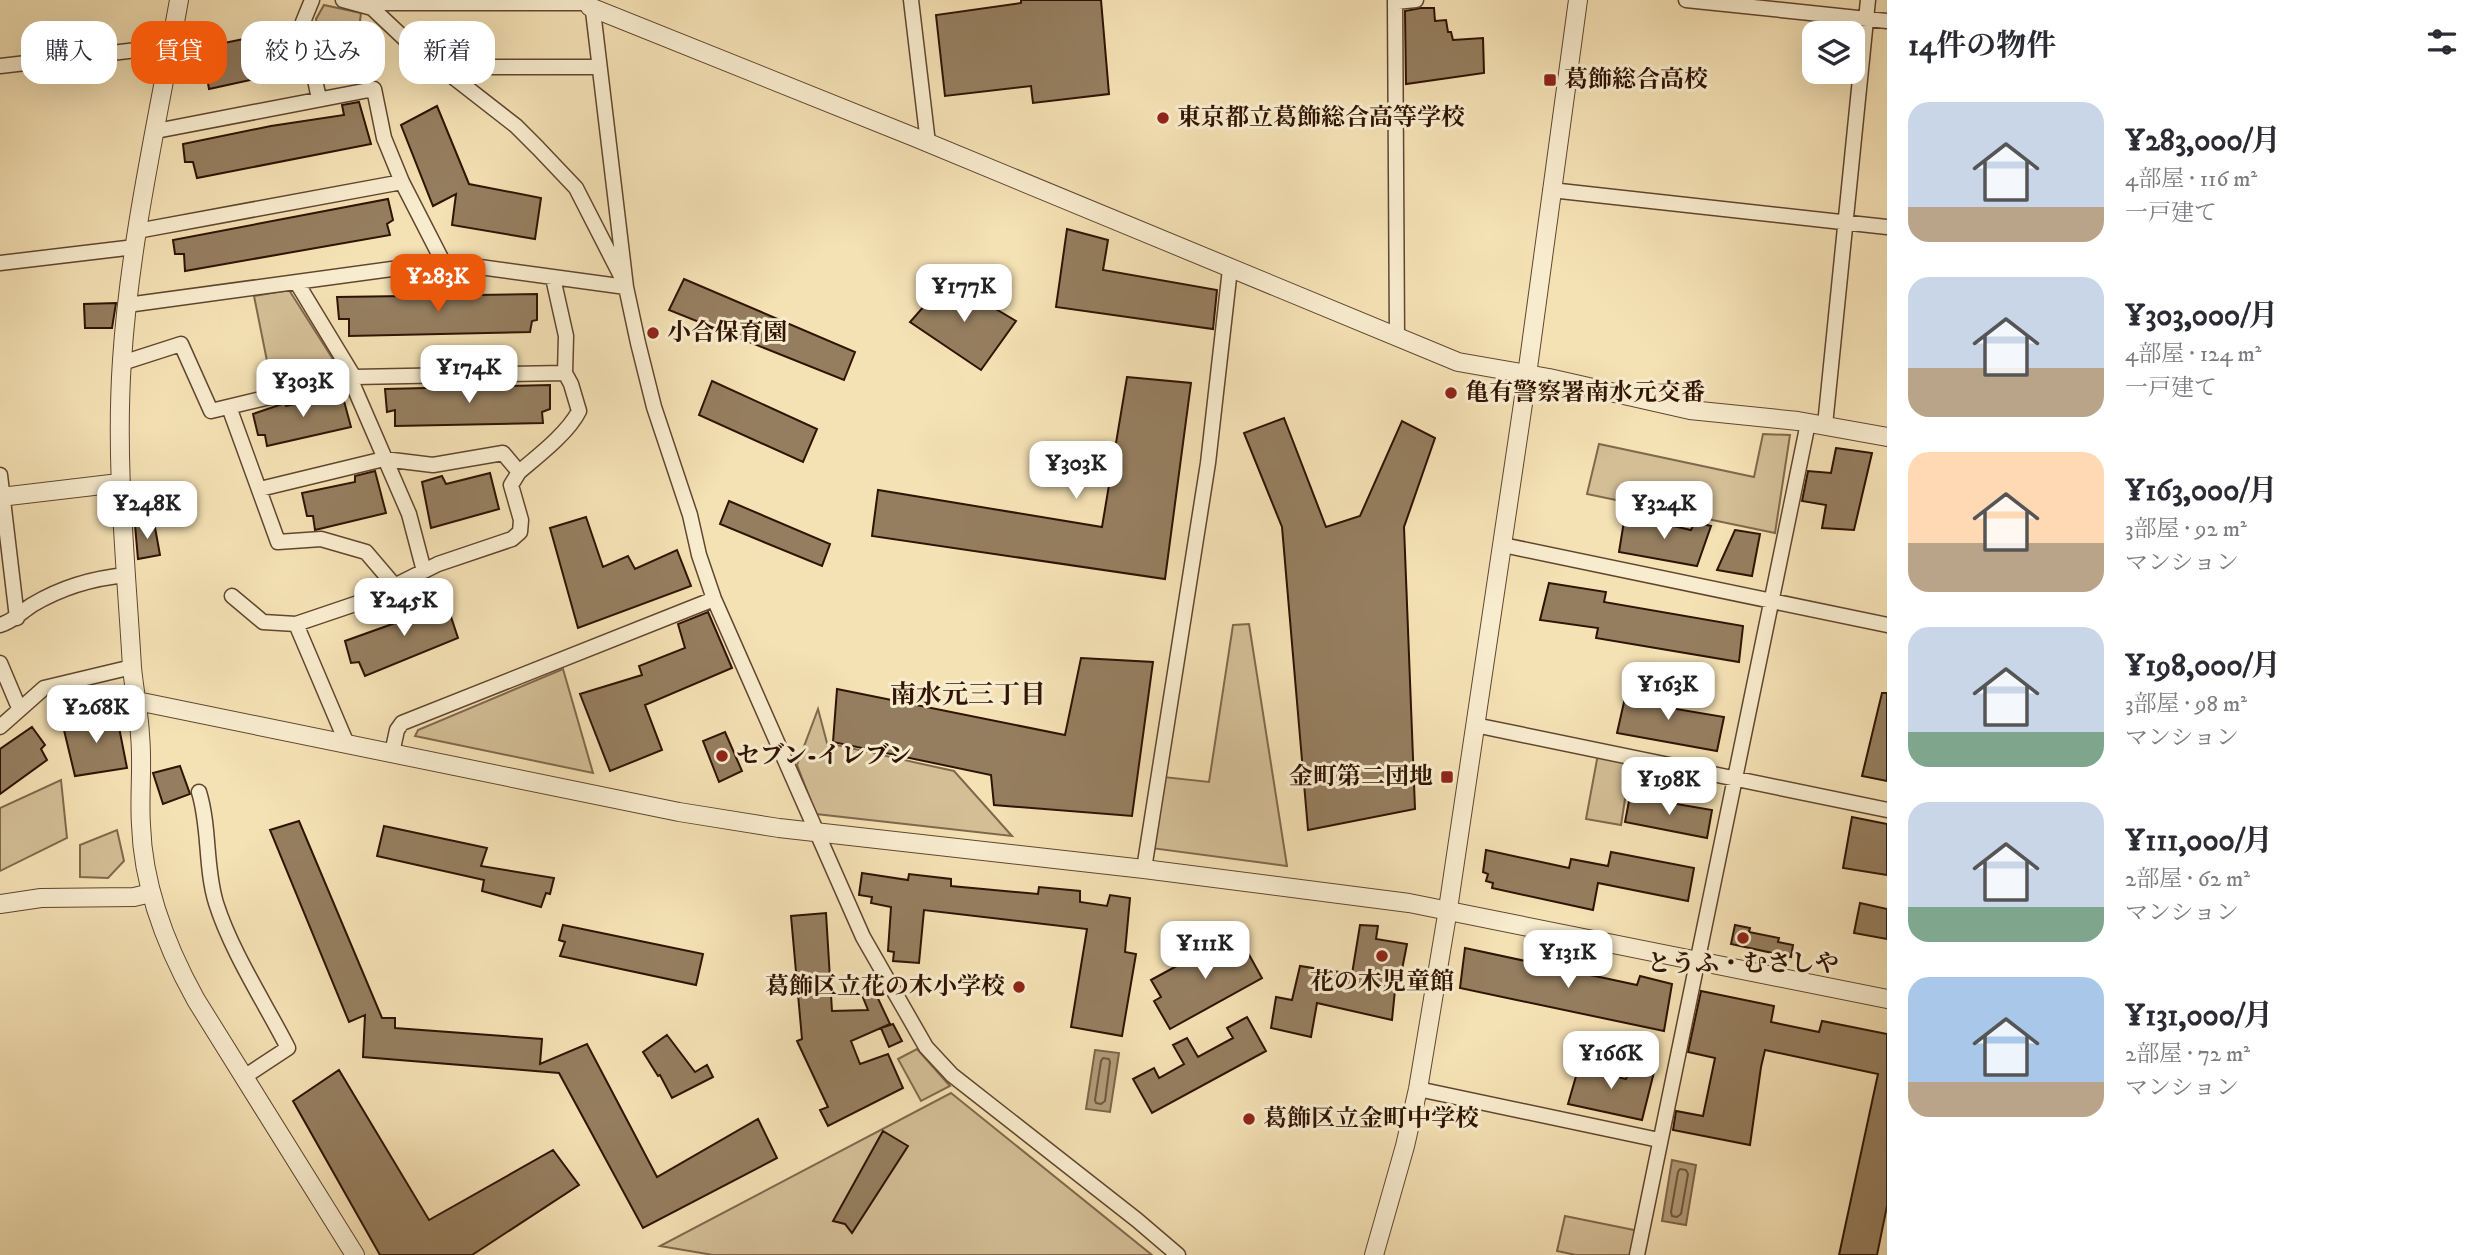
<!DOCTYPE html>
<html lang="ja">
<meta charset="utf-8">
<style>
:root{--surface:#fff;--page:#f2f2f3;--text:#2b2b33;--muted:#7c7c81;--accent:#ea580c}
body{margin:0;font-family:"IM FELL DW Pica","Noto Serif JP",serif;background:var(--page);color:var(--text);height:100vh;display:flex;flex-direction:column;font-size:26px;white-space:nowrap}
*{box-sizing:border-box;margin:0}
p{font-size:23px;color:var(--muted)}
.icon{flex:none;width:38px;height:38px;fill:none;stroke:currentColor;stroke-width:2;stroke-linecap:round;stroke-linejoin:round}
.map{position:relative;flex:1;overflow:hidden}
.details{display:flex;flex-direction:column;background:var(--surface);width:595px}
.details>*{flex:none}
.hud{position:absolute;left:21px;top:21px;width:665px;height:63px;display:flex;gap:14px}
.controls{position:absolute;left:1802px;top:21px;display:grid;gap:14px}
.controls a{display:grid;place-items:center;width:63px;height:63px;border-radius:14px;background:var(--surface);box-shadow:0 7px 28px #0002;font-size:35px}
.price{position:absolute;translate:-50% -60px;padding:0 16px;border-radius:14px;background:#fff;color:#222;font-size:23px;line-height:46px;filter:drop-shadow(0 2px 4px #0008)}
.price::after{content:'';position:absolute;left:50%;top:42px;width:21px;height:16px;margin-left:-10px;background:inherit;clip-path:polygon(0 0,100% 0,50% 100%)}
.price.active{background:var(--accent);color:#fff}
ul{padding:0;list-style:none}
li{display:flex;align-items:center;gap:21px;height:175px;padding:0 21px}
li span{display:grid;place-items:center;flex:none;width:196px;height:140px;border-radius:21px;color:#555}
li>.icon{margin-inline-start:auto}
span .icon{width:84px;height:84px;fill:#fffc;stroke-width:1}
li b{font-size:30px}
h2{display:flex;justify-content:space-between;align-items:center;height:84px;padding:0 21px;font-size:30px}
.tag{padding:0 24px;border-radius:21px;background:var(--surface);box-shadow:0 7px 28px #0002;font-size:24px;line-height:63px}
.tag.active{background:var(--accent);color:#fff}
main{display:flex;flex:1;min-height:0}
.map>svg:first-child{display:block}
.green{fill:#d3be96;stroke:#81684c;stroke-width:2}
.water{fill:#b19b78;stroke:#7d6549;stroke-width:2}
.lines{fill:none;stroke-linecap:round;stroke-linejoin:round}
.shore{stroke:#70573e;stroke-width:2}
.building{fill:#957e5f;stroke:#2f1303;stroke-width:2}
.minor-casing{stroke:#60462f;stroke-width:17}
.tertiary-casing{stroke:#60462f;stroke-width:20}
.minor{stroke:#f8ecce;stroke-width:14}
.tertiary{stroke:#f8ecce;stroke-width:18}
.poi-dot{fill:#8f2418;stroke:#f8ecce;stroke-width:2.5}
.labels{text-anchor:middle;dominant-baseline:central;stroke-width:6;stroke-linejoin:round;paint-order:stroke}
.poi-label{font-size:24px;font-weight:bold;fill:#2f1303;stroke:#f8ecce;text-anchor:start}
.neighbourhood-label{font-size:26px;font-weight:bold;fill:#2f1303;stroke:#f8ecce}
</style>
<main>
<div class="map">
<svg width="1887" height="1255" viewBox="0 0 1887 1255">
<rect width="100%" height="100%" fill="#f4e1b4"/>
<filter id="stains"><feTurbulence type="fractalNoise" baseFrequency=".00286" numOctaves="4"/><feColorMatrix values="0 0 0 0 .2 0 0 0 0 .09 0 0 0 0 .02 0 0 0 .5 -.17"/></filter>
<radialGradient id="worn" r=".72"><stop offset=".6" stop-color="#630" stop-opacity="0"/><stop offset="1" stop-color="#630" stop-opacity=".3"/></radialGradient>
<!-- green -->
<path class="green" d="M324,5L361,13L357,44L350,75L323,79L316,19Z
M289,290L343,375L273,391L254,296Z
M1763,434L1790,435L1775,533L1587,494L1599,444L1754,477Z
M1249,624L1287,866L1151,848L1164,777L1209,782L1233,625Z
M563,669L593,773L415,736L418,730Z
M818,709L827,743L954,771L1012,836L816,814L797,765Z
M1598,754L1631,761L1621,825L1586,819Z
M61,780L67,838L0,871V808Z
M117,830L124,861L108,878L80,877V845Z
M917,1049L950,1086L921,1101L898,1059Z
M951,1093L1152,1255H713L660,1246Z
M1565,1216L1639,1231L1633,1255H1576L1557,1251Z"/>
<!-- water -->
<path class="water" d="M1095,1050L1119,1053L1110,1112L1086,1109Z
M1672,1160L1696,1165L1686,1225L1662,1221Z"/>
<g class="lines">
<!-- shore -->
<path class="shore" d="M1103,1058L1109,1059L1110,1062L1105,1101L1101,1104L1096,1103L1095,1100L1101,1061Z
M1680,1169L1686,1170L1688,1174L1681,1214L1677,1217L1672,1216L1671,1212L1678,1172Z"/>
</g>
<!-- building -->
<path class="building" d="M1021,0H1101L1109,94L1033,103L1031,86L945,96L936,15L1021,3Z
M1421,8H1434L1435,21L1446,20L1448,32H1451L1453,40L1483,38L1484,73L1406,84L1405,11Z
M284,31L291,71L209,89L200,37L217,33L219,44Z
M359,102L371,144L197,178L193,162H185L183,144L271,126L344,115L342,105Z
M437,106L469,184L541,198L535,239L452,225L456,194L433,206L401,125Z
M388,199L393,220L387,224L390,235L185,271L184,254H175L173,240Z
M1067,229L1108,240L1103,270L1217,290L1213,329L1056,307Z
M684,279L855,352L844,380L669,310Z
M947,280L1016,321L981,370L910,322Z
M537,294V320L532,321L530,332L349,336V319H339L337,297Z
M116,303L112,328H85L84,304Z
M1127,377L1191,383L1165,579L872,536L878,490L1102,527Z
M712,381L817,429L803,462L699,415Z
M550,385V409L542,412L543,423L395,426V410L387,412L385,389Z
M341,390L351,427L267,446L265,435H258L253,414L285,403L286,406L321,398V395Z
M1284,418L1326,527L1360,516L1402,421L1435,438L1404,527L1415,809L1308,830L1282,527L1244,433Z
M1836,448L1872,453L1854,530L1822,528L1826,505L1802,501L1808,471L1831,473Z
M375,471L386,513L315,530L313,516H307L302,493L355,482V476Z
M490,473L499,509L431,528L422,482L442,476L446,484Z
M729,501L830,544L822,566L720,524Z
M1625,515L1691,530L1695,522L1711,526L1697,566L1619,552Z
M586,517L603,567L628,556L635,569L677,550L691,586L578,628L550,528Z
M154,522L160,555L138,559L135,525Z
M1735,530L1760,534L1752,576L1717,570Z
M1549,583L1606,592L1604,602L1743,626L1739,662L1596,638L1598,628L1540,620Z
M443,593L458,638L365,676L359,662L351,663L345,641L423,613L422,602Z
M708,612L732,668L645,705L662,750L610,771L580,694L642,675L639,666L685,648L678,624Z
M1081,658L1153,662L1132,816L994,805L991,775L833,742L837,689L1065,735Z
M1627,689L1646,692L1645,696L1678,701L1676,709L1724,717L1717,751L1617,733Z
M1882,693H1887V781L1862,776Z
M116,712L127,768L75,776L63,726Z
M32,727L45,745L41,749L47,760L0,794V749Z
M725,732L742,771L719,782L703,741Z
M180,766L190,794L163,804L153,773Z
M1630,796L1712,810L1707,838L1625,822Z
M1852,817L1887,824V875L1843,868Z
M299,821L382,1018H395V1028L542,1039L540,1064L587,1044L657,1177L758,1119L777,1158L643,1228L559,1073L363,1057L365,1015L349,1022L270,830Z
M384,826L487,848L481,866L554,878L550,894L546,893L541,907L482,891L484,880L377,856Z
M1486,850L1569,868L1571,859L1608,866L1611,852L1694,868L1688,901L1598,883L1593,910L1492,888L1493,883L1486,881L1488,874L1483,872Z
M862,873L908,880L909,874L951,879V886L1038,894L1039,887L1080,891V902L1107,906L1110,895L1130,898L1125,952L1136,954L1122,1036L1071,1027L1087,929L924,910L919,963L893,961L894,952L888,951L891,907L871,903L872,897L859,895Z
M1860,903L1887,909V939L1854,933Z
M826,913L832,1011L868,1010L862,995L874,990L890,1024L851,1041L860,1064L888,1054L903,1088L828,1126L820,1110L828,1107L797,1041L802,1039L791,916Z
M563,925L703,954L696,985L560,956L565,942L559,940Z
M1360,925L1378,926L1376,939L1407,944L1398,990H1395L1392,1020L1317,1003L1311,1037L1271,1028L1276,997L1292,1000L1300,966L1352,974Z
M1735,925L1750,928L1749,932L1779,938L1778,942L1793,945L1791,957L1731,944Z
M1237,933L1262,978L1170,1029L1154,1001L1161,997L1151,980Z
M1465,948L1637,985L1640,976L1672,984L1664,1031L1460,988Z
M1701,991L1774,1006L1771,1022L1819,1032L1822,1021L1887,1034V1206L1877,1255H1839L1878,1074L1765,1050L1761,1067L1750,1145L1673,1130L1676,1111L1703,1116L1715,1058L1688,1052Z
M1247,1017L1266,1051L1152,1113L1133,1079L1154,1068L1159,1078L1184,1064L1173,1045L1187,1038L1198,1057L1233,1038L1227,1028Z
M893,1024L902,1041L889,1047L881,1028Z
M667,1035L695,1072L707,1065L713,1077L672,1098L660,1075L658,1076L643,1052Z
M1581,1059L1601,1063L1600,1073L1626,1079L1630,1068L1654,1072L1642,1120L1568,1104Z
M339,1070L429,1220L553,1150L579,1185L472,1255H380L293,1101Z
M883,1131L908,1146L852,1233L845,1224L833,1221Z"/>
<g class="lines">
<!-- minor casing -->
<g class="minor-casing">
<path id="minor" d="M312,0L303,22L319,99
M343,0L372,8L407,41L516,126L538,148L576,188L621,276
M911,0L928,143
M1395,0L1397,338
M1686,0L1887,21
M589,1L593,11L626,287L638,343L654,407L690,515L699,555L714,599L863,937L926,1047L952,1075L1137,1220L1178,1255
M1395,2L1416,0
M364,3H590
M0,66L171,46
M438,67H598
M156,131L374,89L384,138L402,182L443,262
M1551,190L1887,227
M137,231L402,182
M0,263L135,247
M297,283L354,377
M127,305L443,262L626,287
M122,363L181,344L211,411L354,377L565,373L566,336L553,278
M350,378L409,514L424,571
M229,407L278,542L321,539L366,552L395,586
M1825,425L1868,0
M0,475L17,618
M260,489L384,459L433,465L503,453L519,472C538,456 568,433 579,411L571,384L565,373
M1503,545L1887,625
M232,596L263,622L296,624L364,601L438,564L512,539L520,532L521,520L511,485L519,472
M296,624L347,744
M0,625C14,621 21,612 32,605C62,587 93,578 127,575
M0,663L19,708
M1475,725L1887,810
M0,727L44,688L132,667
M392,753L397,730L402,723L714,599
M199,792C210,828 205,867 216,903C231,951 265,1003 288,1048L244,1077
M1144,869L1208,463L1230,269
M1418,1089L1659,1140
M1637,1255L1808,423"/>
</g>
<!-- tertiary casing -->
<g class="tertiary-casing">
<path id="tertiary" d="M179,0C158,119 130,239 122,360C115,463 126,564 132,667C134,690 139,712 140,735C143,765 139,795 141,825C143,887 166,946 196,1000L355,1255
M590,7L914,137L1458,362L1549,378L1690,410L1798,421L1887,437
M0,497L119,483
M137,701L679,812L779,828L1144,869L1409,903L1887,999
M0,904L41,898L134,897L151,893
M1374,1255L1405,1146L1418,1089L1448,909L1524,397L1578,0"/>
</g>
<!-- minor -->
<use href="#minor" class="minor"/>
<!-- tertiary -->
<use href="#tertiary" class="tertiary"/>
</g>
<!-- markers -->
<g class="poi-dot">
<rect x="1543" y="73" width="14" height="14" rx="3.5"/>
<circle cx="1163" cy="118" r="7"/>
<circle cx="653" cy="333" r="7"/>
<circle cx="1451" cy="393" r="7"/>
<circle cx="722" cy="756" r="7"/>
<rect x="1440" y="770" width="14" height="14" rx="3.5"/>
<circle cx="1743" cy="938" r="7"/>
<circle cx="1382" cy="956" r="7"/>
<circle cx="1019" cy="987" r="7"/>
<circle cx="1249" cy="1119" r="7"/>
</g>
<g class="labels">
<!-- poi labels -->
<g class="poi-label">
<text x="1564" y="80">葛飾総合高校</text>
<text x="1177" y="118">東京都立葛飾総合高等学校</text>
<text x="667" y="333">小合保育園</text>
<text x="1465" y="393">亀有警察署南水元交番</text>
<text x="736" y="756">セブン-イレブン</text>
<text x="1433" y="777" text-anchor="end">金町第二団地</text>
<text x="1743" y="964" text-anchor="middle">とうふ・むさしや</text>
<text x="1382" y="982" text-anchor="middle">花の木児童館</text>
<text x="1005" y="987" text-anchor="end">葛飾区立花の木小学校</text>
<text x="1263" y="1119">葛飾区立金町中学校</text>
</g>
<!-- neighbourhood labels -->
<g class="neighbourhood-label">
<text x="968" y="695">南水元三丁目</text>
</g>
</g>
<rect width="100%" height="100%" filter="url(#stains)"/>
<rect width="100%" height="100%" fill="url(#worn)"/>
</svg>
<div class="controls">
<a><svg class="icon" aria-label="layers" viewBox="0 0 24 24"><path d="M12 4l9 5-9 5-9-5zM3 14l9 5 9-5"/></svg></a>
</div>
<b class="price active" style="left:438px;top:314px">¥283K</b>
<b class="price" style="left:964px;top:324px">¥177K</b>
<b class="price" style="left:469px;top:405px">¥174K</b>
<b class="price" style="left:303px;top:419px">¥303K</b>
<b class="price" style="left:1076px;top:501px">¥303K</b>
<b class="price" style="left:147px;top:541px">¥248K</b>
<b class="price" style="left:1664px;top:541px">¥324K</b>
<b class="price" style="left:404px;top:638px">¥245K</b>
<b class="price" style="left:1668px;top:722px">¥163K</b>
<b class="price" style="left:96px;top:745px">¥268K</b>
<b class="price" style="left:1669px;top:817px">¥198K</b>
<b class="price" style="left:1205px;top:981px">¥111K</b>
<b class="price" style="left:1568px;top:990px">¥131K</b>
<b class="price" style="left:1611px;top:1091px">¥166K</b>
<div class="hud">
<a class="tag">購入</a>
<a class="tag active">賃貸</a>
<a class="tag">絞り込み</a>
<a class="tag">新着</a>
</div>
</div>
<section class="details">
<h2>14件の物件<svg class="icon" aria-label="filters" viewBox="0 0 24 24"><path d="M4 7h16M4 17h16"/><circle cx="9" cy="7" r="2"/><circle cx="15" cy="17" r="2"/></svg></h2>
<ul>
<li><span style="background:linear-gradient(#c9d6e8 75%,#b9a48a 0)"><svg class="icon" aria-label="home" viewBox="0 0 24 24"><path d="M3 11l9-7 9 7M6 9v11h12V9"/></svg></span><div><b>¥283,000/月</b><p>4部屋 · 116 m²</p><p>一戸建て</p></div></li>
<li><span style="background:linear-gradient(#c9d6e8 65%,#b9a48a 0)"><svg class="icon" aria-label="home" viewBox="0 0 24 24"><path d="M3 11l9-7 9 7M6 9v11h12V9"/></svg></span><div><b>¥303,000/月</b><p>4部屋 · 124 m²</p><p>一戸建て</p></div></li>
<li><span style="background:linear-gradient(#ffd9b3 65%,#b9a48a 0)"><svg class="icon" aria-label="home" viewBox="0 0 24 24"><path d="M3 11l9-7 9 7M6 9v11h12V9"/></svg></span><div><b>¥163,000/月</b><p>3部屋 · 92 m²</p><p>マンション</p></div></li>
<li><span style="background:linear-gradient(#c9d6e8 75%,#7fa58c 0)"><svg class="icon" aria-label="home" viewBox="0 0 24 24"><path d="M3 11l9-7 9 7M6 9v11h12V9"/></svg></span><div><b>¥198,000/月</b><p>3部屋 · 98 m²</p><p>マンション</p></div></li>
<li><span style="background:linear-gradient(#c9d6e8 75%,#7fa58c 0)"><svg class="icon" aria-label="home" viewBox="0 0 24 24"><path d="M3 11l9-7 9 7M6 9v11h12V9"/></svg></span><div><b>¥111,000/月</b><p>2部屋 · 62 m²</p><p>マンション</p></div></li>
<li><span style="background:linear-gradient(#a9c7e8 75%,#b9a48a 0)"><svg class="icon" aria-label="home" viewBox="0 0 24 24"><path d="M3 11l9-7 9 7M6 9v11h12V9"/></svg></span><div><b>¥131,000/月</b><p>2部屋 · 72 m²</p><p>マンション</p></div></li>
</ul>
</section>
</main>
